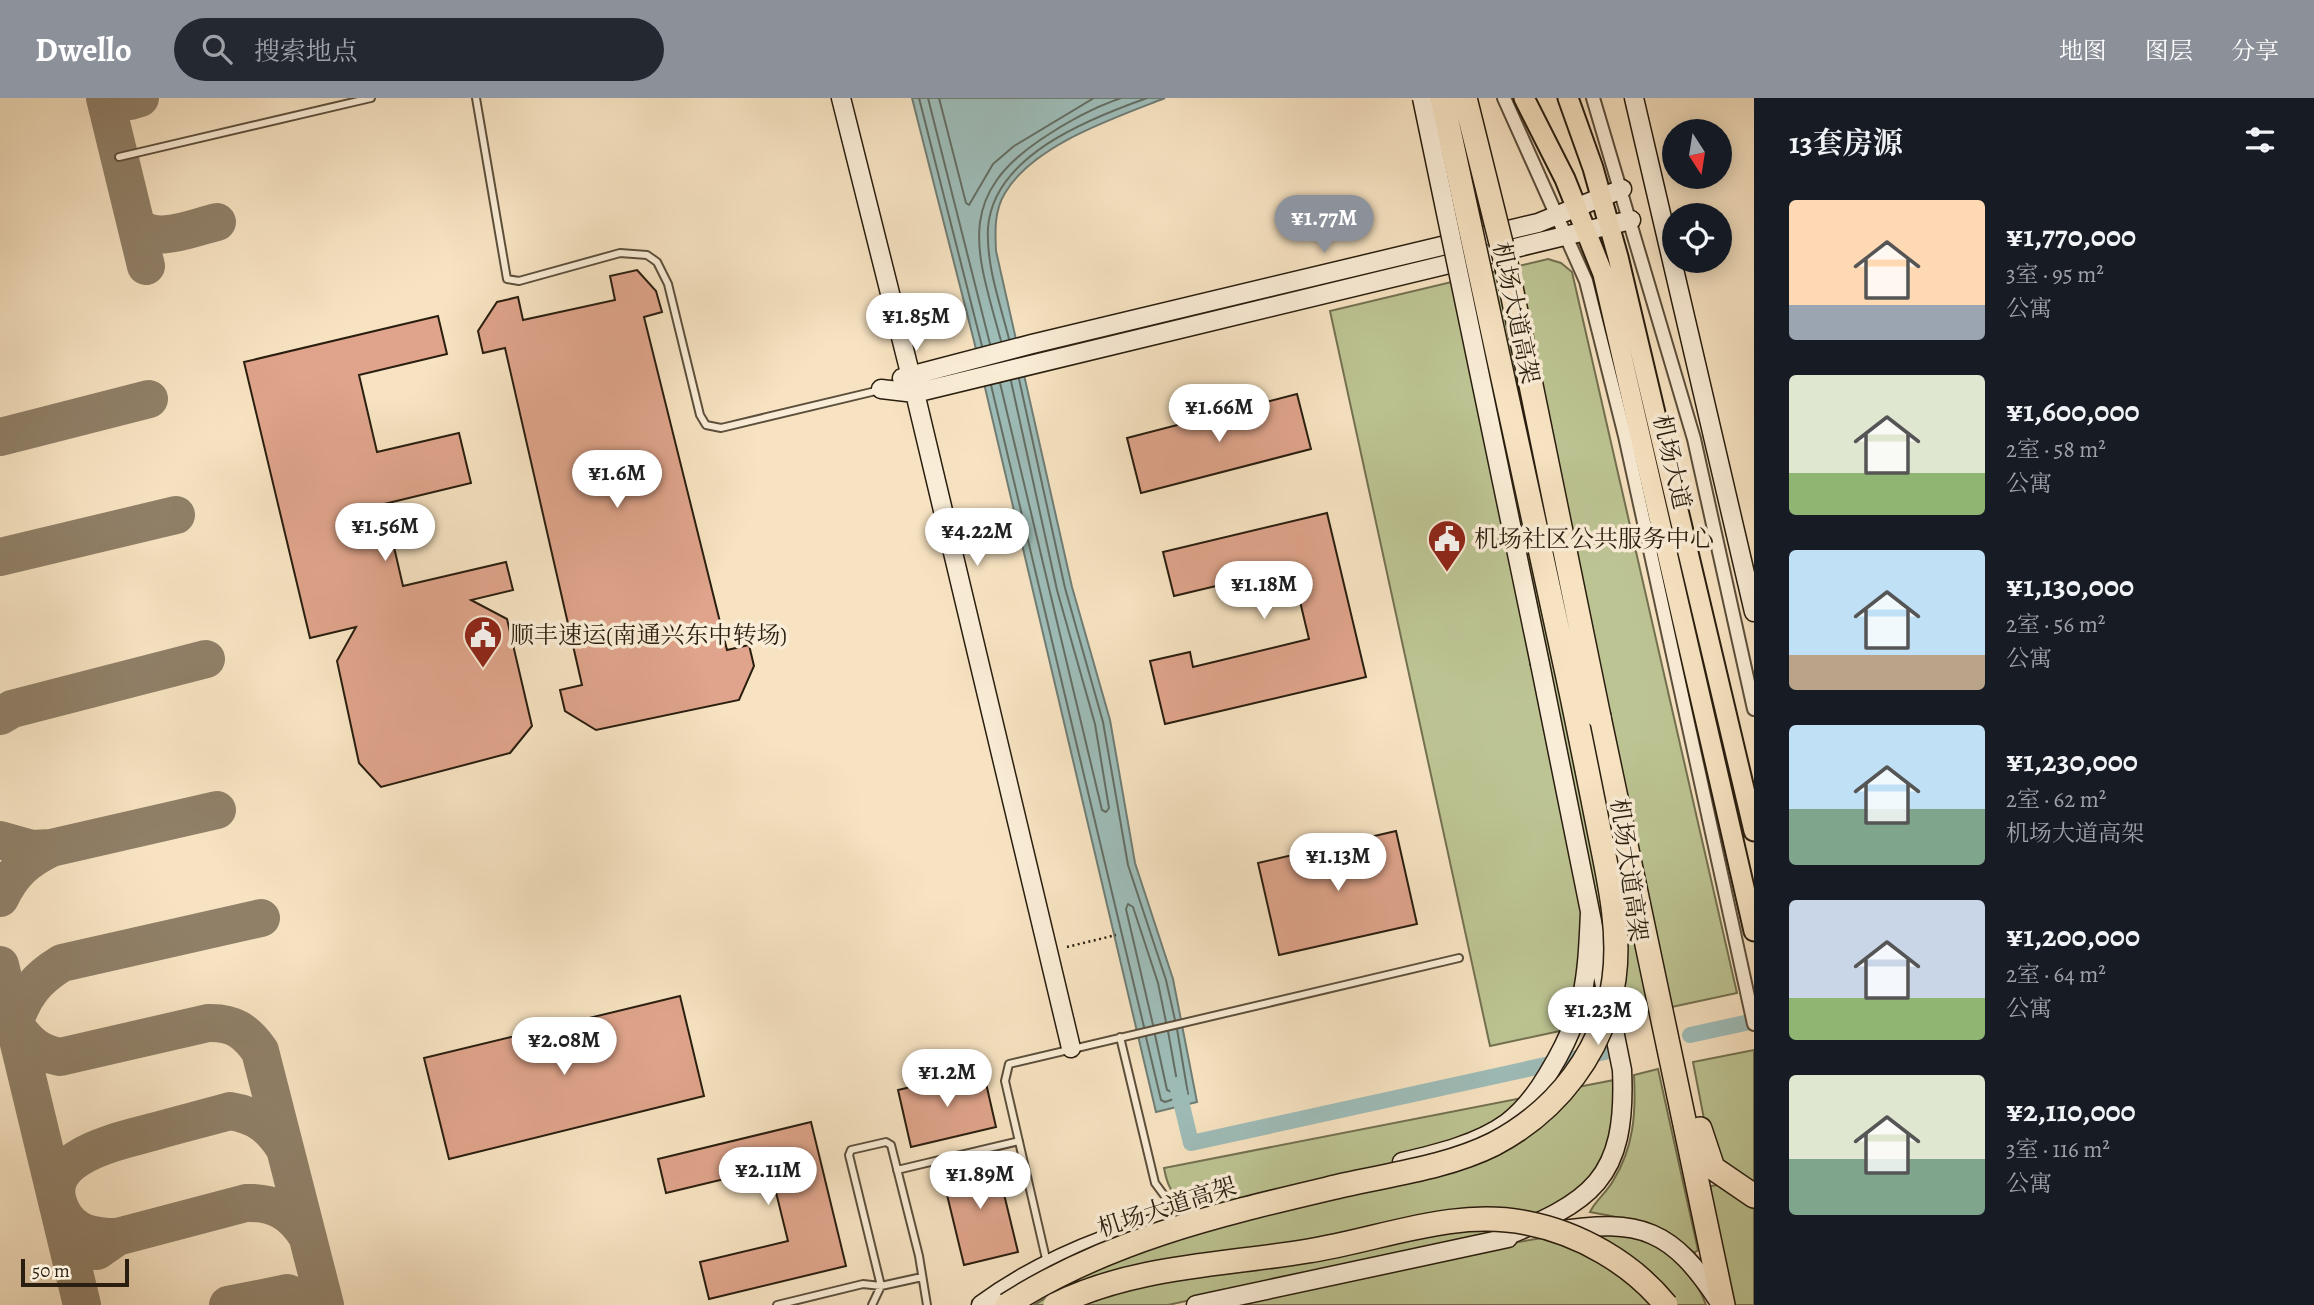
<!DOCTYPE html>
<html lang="zh">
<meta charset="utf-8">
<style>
:root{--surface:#171b24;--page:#242831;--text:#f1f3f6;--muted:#9ea1a6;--accent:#8c9099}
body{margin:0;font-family:Alegreya,"Noto Serif SC",serif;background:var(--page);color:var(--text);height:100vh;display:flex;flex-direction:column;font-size:26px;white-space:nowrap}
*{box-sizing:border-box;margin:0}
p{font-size:23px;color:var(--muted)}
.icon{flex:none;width:38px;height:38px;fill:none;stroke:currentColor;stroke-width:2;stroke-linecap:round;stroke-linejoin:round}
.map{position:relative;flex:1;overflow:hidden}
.drawer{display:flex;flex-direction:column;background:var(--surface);width:560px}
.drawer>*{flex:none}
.needle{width:46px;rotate:168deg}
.fabs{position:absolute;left:1662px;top:21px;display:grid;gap:14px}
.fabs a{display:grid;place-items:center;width:70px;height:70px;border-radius:50%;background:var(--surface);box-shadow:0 4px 18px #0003;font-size:35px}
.scale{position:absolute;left:21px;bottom:18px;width:108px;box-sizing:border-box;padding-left:7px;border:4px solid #291e0f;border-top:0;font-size:19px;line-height:24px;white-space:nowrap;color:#291e0f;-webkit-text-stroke:5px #faedd7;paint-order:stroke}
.price{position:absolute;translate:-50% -60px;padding:0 16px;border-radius:24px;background:#fff;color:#222;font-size:23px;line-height:46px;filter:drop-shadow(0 2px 4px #0008)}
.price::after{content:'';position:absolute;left:50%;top:42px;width:21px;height:16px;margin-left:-10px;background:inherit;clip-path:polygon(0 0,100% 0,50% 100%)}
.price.current{background:var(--accent);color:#fff}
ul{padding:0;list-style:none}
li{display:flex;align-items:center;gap:21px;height:175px;padding:0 35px}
li span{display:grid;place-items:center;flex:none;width:196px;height:140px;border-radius:7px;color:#555}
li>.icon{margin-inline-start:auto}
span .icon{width:84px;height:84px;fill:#fffc;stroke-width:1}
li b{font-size:30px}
h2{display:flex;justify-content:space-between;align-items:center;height:84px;padding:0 35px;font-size:30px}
header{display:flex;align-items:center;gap:42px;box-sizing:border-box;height:98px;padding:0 35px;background:var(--accent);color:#fff}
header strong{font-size:33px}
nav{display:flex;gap:38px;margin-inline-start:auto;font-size:24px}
.search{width:490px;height:63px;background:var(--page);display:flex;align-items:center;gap:18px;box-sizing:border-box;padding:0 24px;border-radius:38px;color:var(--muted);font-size:26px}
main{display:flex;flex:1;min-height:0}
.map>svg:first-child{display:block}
.green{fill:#bdc493;stroke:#737151;stroke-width:2}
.water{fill:#9ebdb9;stroke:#6f7d75;stroke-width:2}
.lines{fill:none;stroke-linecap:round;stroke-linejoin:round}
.shore{stroke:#646e64;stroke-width:2}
.canal{stroke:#9ebdb9;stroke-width:16}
.taxiway{stroke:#908068;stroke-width:38}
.building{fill:#dfa48b;stroke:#291e0f;stroke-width:2}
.lane-casing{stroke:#5c4f3c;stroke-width:10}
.street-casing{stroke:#5c4f3c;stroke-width:16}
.secondary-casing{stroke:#291e0f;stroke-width:21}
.primary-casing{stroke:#291e0f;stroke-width:23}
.highway-casing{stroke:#291e0f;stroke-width:26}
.path{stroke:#291e0f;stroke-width:2.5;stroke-dasharray:2 3.5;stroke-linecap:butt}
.lane{stroke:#faedd7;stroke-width:6}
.street{stroke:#faedd7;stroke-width:12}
.secondary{stroke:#faedd7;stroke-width:18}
.primary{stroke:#f7e3c2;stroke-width:19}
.highway{stroke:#f7e3c2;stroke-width:23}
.secondary-bridge-casing{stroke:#291e0f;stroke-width:21;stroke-linecap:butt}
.highway-bridge-casing{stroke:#291e0f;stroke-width:26;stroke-linecap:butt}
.secondary-bridge{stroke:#faedd7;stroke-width:18}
.highway-bridge{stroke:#f7e3c2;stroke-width:23}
.labels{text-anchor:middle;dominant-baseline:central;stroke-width:7;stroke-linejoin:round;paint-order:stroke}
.street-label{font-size:24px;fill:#291e0f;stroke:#faedd7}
.poi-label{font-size:24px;fill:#291e0f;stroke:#faedd7;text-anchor:start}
</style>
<header>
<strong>Dwello</strong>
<div class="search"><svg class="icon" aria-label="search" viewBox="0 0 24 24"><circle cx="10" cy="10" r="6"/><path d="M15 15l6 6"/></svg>搜索地点</div>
<nav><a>地图</a><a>图层</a><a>分享</a></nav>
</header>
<main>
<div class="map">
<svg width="1754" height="1207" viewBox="0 0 1754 1207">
<rect width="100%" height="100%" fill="#f7e3c2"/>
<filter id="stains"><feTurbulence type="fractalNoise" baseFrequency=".00286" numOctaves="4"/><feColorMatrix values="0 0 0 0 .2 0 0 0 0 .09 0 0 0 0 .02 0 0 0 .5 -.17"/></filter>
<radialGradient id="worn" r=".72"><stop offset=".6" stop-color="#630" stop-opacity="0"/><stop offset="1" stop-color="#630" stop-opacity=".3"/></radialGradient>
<!-- green -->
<path class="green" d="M1548,161L1561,165L1572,174L1737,895L1490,948L1330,213Z
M1754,952V1086L1723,1070L1709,1047L1693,964Z
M1658,971L1698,1152L1694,1155C1663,1127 1630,1121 1590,1114C1595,1103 1607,1094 1613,1083C1634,1049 1636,1015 1634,977Z
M1614,982L1617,1002L1606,1055L1591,1081L1564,1107L1486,1137L1168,1207H1034L1199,1109C1176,1105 1168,1093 1164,1070Z
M1718,1087L1754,1111V1207H1735L1709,1095L1711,1088Z
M1590,1132C1606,1134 1624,1134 1639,1138C1671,1147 1695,1177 1706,1207H1233L1483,1150Z"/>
<!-- water -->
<path class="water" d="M912,0H1165C1115,20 1034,46 1005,95C994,113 995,134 996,153L1072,489L1110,622L1135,765L1173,881L1197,1004L1156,1014L974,243Z"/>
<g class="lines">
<!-- shore -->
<path class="shore" d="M919,0L982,248
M928,0L990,246
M939,0L966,105L969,107L993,66L1014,48L1094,0
M1009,241C1000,205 986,167 988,130C993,58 1088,21 1147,0
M1001,243C978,157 953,101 1040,42C1065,25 1092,10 1121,0
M1019,281L1065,490L1103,624L1128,767L1166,882L1175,922
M1000,285L1102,712L1106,714L1109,710L1095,626L1057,492L1011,283
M991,287L1144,929
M1153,927L1126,811L1128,806L1133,809L1158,885L1166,924
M1155,937L1167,992L1172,994L1178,989L1168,933
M1146,939L1161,1002L1165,1004L1188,996L1177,931"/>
<!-- canal -->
<path class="canal" d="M1690,937L1754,923
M1177,987L1191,1045L1605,954"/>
<!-- taxiway -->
<path class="taxiway" d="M105,0L146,168
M116,0L130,3L140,0
M136,127C156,147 191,130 217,124
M0,339L149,301
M0,459L176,417
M0,618L12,611L206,561
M0,742L32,751L51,750
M0,800C12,775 26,762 51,750L217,712
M261,820L62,865C37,880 23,897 14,926C27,944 37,955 60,959L208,925C233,924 246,933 260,953L325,1207
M0,867L82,1207
M117,1139C95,1139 73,1136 62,1114C33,1058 121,1043 156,1033C181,1026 205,1020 230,1013C256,1017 272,1029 285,1051
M97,1153L117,1139L246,1105C274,1104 292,1114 307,1138
M228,1207L288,1195L309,1207"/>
</g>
<!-- building -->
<path class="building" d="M637,172L656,193L662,214L644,219L727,552L749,547L754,568L739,602L596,632L565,613L560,592L582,587L505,250L483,255L478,233L497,204L518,199L523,222L615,202L610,178Z
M438,218L447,256L359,277L377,354L459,335L471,385L384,406L403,488L506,464L513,492L471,502L507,521L532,628L510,655L381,689L359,665L337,563L356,529L310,540L244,264Z
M1297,296L1311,351L1141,395L1127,340Z
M1327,415L1366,579L1165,626L1150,563L1190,554L1193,569L1309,541L1292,470L1174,498L1163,454Z
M1396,733L1417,826L1279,857L1258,765Z
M680,898L704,998L449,1061L424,960Z
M983,972L996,1029L911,1049L898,992Z
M811,1024L846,1168L709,1201L700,1164L788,1143L770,1070L666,1095L658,1061Z
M995,1059L1018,1154L964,1167L941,1072Z"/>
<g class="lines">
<!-- lane casing -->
<g class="lane-casing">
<path id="lane" d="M476,0L507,181L519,183L620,155L647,157L657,164L668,186L700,317L706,327L721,330L880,292
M119,59L371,0
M1120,939L1155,1085L1178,1116
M897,1072L1019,1043
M1047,1165L1005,983L1009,966L1459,860
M777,1207L863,1186L881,1188L922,1179
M872,1207L881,1188L849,1057L851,1052L886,1044L891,1047L919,1158L927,1207"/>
</g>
<!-- street casing -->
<g class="street-casing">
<path id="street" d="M1504,0L1586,183L1625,338L1754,926
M1593,0L1694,341L1754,611"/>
</g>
<!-- secondary casing -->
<g class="secondary-casing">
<path id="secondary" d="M841,0L915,295L1071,950
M1634,0L1754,514
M902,280L1032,246L1538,125L1622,91
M881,291L915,295L1631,122
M1402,1064C1437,1056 1478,1046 1507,1025C1523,1013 1538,993 1548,976C1585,916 1587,884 1590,814
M1556,1133C1641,1120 1672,1131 1720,1205
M1496,1142C1592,1104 1627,1082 1622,972L1540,566
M981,1207C1046,1159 1130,1129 1208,1111
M1196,1207L1508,1140"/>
</g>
<!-- primary casing -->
<g class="primary-casing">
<path id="primary" d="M1524,0L1565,81L1603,176L1754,833
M1568,0L1593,70L1618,159L1754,733"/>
</g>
<!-- highway casing -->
<g class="highway-casing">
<path id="highway" d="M1599,619L1723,1207
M1700,1031L1713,1070L1754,1098"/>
</g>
<!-- path -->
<path class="path" d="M1067,849L1116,837"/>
<!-- lane -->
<use href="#lane" class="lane"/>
<!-- street -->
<use href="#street" class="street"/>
<!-- secondary -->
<use href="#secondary" class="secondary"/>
<!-- primary -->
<use href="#primary" class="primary"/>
<!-- highway -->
<use href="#highway" class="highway"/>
<!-- secondary-bridge casing -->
<g class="secondary-bridge-casing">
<path id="secondary-bridge" d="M1422,0L1540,566"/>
</g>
<!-- highway-bridge casing -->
<g class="highway-bridge-casing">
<path id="highway-bridge" d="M1465,0L1506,165L1599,619
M1007,1207C1111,1140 1226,1115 1344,1087C1393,1076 1448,1069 1494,1046C1557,1013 1604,953 1614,881C1621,830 1608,778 1598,727C1588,677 1578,626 1567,575C1526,383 1485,191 1442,0
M1055,1207C1132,1168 1224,1167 1308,1153C1380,1142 1452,1110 1527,1125C1579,1135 1632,1165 1666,1207"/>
</g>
<!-- secondary-bridge -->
<use href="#secondary-bridge" class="secondary-bridge"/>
<!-- highway-bridge -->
<use href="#highway-bridge" class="highway-bridge"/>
</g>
<!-- icons -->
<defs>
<g id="civic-pin" transform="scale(2.0125)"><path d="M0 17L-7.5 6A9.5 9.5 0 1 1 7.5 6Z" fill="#8f2418" stroke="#faedd7"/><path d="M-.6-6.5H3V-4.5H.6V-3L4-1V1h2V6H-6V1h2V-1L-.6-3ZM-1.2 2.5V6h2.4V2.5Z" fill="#fff"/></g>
</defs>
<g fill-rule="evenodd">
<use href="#civic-pin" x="1447" y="441"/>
<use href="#civic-pin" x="483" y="537"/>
</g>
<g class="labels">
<!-- street labels -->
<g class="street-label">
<text transform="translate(1516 215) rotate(78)">机场大道高架</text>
<text transform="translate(1672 364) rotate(77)">机场大道</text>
<text transform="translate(1629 772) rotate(82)">机场大道高架</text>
<text transform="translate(1167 1109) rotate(-18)">机场大道高架</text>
</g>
<!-- poi labels -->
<g class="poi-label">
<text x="1474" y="441">机场社区公共服务中心</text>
<text x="510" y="537">顺丰速运(南通兴东中转场)</text>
</g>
</g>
<rect width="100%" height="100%" filter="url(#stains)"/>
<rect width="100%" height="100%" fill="url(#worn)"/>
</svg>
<div class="fabs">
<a><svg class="needle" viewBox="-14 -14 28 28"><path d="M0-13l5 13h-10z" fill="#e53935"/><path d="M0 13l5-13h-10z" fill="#9ea1a6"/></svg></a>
<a><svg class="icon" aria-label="locate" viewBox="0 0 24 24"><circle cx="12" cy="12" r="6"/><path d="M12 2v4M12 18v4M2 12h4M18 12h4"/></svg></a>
</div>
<div class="scale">50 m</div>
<b class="price current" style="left:1324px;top:157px">¥1.77M</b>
<b class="price" style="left:916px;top:255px">¥1.85M</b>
<b class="price" style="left:1219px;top:346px">¥1.66M</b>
<b class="price" style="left:617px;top:412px">¥1.6M</b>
<b class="price" style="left:385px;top:465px">¥1.56M</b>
<b class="price" style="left:977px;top:470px">¥4.22M</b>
<b class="price" style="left:1264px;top:523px">¥1.18M</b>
<b class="price" style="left:1338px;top:795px">¥1.13M</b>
<b class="price" style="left:1598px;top:949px">¥1.23M</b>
<b class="price" style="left:564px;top:979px">¥2.08M</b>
<b class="price" style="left:947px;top:1011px">¥1.2M</b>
<b class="price" style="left:768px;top:1109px">¥2.11M</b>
<b class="price" style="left:980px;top:1113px">¥1.89M</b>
</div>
<section class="drawer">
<h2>13套房源<svg class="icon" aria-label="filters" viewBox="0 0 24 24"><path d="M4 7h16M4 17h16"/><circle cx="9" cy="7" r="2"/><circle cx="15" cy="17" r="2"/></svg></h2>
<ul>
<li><span style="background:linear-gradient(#ffd9b3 75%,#9aa5b1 0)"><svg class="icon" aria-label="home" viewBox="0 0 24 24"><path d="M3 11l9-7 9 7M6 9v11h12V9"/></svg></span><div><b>¥1,770,000</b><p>3室 · 95 m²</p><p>公寓</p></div></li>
<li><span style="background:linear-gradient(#dfe7d0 70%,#8fb573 0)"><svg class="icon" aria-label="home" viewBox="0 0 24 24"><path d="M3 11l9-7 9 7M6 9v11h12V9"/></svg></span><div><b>¥1,600,000</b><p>2室 · 58 m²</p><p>公寓</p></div></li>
<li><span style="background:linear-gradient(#bfe0f5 75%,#b9a48a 0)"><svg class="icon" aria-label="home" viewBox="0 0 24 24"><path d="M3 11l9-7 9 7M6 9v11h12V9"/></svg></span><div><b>¥1,130,000</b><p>2室 · 56 m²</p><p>公寓</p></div></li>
<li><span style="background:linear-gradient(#bfe0f5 60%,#7fa58c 0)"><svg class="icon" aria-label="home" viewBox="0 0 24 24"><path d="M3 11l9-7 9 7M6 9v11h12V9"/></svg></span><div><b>¥1,230,000</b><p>2室 · 62 m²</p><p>机场大道高架</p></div></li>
<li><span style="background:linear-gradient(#c9d6e8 70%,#8fb573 0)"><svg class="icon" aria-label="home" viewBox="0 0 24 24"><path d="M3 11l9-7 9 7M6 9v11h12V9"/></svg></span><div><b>¥1,200,000</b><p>2室 · 64 m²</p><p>公寓</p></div></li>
<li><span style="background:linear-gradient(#dfe7d0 60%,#7fa58c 0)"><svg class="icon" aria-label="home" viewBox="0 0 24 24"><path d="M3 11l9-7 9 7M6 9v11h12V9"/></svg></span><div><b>¥2,110,000</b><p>3室 · 116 m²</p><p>公寓</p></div></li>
</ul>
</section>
</main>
